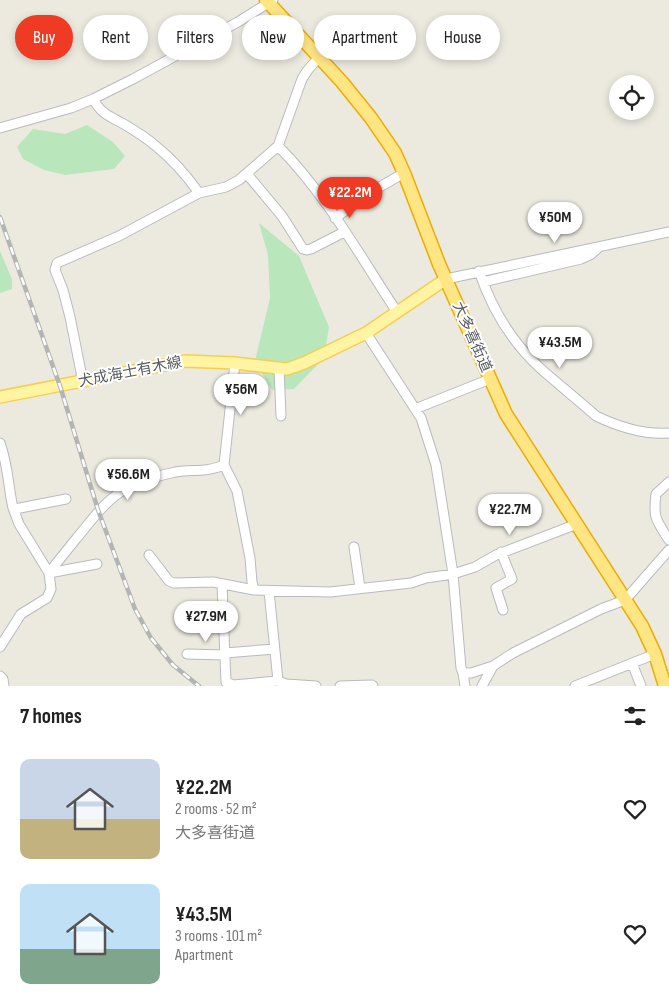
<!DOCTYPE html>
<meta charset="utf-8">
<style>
:root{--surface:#fff;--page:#f6f6f6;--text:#222;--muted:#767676;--accent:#ef3b23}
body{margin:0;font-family:"Sofia Sans Condensed","Noto Sans JP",sans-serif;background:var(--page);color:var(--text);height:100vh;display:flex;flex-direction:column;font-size:19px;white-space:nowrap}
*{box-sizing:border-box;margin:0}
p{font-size:16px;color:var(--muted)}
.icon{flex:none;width:28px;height:28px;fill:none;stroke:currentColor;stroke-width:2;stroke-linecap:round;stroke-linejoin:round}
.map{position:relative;height:686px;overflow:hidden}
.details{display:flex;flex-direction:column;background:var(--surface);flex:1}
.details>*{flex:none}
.banner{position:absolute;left:15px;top:15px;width:640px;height:45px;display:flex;gap:10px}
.tools{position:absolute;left:609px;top:75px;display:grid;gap:10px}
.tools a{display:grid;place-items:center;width:45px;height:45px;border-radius:50%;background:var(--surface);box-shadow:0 2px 8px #0003;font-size:25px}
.price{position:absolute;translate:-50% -42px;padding:0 11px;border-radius:18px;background:#fff;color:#222;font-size:16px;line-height:32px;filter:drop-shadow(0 1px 2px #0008)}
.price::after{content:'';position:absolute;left:50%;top:30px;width:15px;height:11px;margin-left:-8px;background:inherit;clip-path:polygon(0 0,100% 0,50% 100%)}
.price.current{background:var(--accent);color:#fff}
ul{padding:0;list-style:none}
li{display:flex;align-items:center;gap:15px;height:125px;padding:0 20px}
li span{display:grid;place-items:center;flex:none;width:140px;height:100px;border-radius:10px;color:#555}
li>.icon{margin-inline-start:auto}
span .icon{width:60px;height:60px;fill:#fffc;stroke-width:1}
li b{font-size:21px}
h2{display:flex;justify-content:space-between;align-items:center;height:60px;padding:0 20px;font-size:21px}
.pill{padding:0 18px;border-radius:22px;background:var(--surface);box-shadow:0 2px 8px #0003;font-size:18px;line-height:45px}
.pill.current{background:var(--accent);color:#fff}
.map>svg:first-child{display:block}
.green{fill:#bae6bc}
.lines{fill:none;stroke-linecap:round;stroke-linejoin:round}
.minor-casing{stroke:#b8babf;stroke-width:11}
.major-casing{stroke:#f6ce4f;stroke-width:14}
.highway-casing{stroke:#ecac00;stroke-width:15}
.minor{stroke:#fff;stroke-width:9}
.major{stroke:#fff4a2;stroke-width:11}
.highway{stroke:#ffe584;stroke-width:12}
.rail-casing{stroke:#b3b4b4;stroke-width:4.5}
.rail{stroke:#fff;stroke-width:2.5;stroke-dasharray:8;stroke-linecap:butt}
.labels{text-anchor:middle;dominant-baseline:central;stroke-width:4;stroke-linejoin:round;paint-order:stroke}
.street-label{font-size:15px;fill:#585c61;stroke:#fff}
</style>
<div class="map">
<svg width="669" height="686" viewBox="0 0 669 686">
<rect width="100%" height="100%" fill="#eceadf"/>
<!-- green -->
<path class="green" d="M87,125L113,142L125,156L114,169L65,175L44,170L23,159L17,147L33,129L65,134Z
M259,223L299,256L329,327L324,358L294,389L272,390L255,361L270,298L268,255Z
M0,251L12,279V289L0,293Z"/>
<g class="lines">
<!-- minor casing -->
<g class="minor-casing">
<path id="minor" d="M93,99C102,114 107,115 122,123C134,130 147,138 157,147C173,160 187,176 199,193
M0,128L71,108L93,99L133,79L238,22L273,0
M278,146C326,194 360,256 397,312
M247,174L282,216L303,249L307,250L311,249L344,232
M335,218L371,192L404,173
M479,271C491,307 512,342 540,368C558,384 578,400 596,416C619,427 644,435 669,433
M446,279L669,232
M483,282L581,259L590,255L597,249
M366,333L421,418L436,465L453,574L461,668L463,673H471L493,666L513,653L601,609L625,600L669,550
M235,363L224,465L237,491L250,558L252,582L254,590L330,592L411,583L426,578L453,574L475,567L496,555L577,524
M279,368L281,416
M83,382L70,317L63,290L55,270L57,263L119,236L199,193L226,187L239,180L278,146L302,79L307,71L319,57
M415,409L490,379
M0,443C8,464 8,486 13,508L15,509L66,499
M669,482L656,494C653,518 656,520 669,540
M354,547L360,588
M501,552L512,579L496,588L503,610
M149,555L169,581L174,583L213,582L254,590
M49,573C58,561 67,550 76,539C92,520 105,500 127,488C139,481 158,476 171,473C191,468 203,474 224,465
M49,573L97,564
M222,585L226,682L233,685L278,681L286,684L316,686
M269,591L278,681
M0,647L21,614L47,598L51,589L49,573L19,524L13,508
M225,653L274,649
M187,654L225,655
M632,663L641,686
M463,673L465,686
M0,676L3,679L4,686
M340,686L372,685L373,686
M482,686L493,666
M575,686L655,654"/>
</g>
<!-- major casing -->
<g class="major-casing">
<path id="major" d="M0,397L185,361L235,363L287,369L304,363L366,333L446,279"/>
</g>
<!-- highway casing -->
<g class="highway-casing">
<path id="highway" d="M266,0L342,82L371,118L395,153L404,173L439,264L506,414L642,626L655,654L665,686"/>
</g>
<!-- minor -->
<use href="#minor" class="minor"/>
<!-- major -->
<use href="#major" class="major"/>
<!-- highway -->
<use href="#highway" class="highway"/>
<!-- rail casing -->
<g class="rail-casing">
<path id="rail" d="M0,217L60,386L98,510L135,609L151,638L173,665L199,686"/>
</g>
<!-- rail -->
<use href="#rail" class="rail"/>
</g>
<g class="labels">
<!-- street labels -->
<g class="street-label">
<text transform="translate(472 337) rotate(66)">大多喜街道</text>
<text transform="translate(130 372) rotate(-11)">犬成海士有木線</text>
</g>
</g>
</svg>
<div class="tools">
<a><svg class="icon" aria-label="locate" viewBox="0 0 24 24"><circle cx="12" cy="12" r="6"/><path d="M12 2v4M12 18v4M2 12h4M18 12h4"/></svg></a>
</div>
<b class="price current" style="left:350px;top:219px">¥22.2M</b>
<b class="price" style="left:555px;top:244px">¥50M</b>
<b class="price" style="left:560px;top:369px">¥43.5M</b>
<b class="price" style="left:241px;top:416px">¥56M</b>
<b class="price" style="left:128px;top:501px">¥56.6M</b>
<b class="price" style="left:510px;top:536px">¥22.7M</b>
<b class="price" style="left:206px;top:643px">¥27.9M</b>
<div class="banner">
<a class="pill current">Buy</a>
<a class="pill">Rent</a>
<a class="pill">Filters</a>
<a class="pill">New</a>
<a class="pill">Apartment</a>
<a class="pill">House</a>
</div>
</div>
<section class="details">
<h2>7 homes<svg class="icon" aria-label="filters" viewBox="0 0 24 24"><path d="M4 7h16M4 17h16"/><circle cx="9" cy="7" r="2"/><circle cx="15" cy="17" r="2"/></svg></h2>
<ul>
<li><span style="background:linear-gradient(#c9d6e8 60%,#c2b280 0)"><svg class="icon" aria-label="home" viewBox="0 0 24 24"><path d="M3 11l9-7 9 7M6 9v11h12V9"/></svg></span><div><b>¥22.2M</b><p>2 rooms · 52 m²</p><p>大多喜街道</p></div><svg class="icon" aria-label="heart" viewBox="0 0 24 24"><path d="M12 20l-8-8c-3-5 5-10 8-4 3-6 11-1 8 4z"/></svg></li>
<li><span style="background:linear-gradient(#bfe0f5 65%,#7fa58c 0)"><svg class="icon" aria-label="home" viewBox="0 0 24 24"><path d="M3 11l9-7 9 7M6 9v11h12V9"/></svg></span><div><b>¥43.5M</b><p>3 rooms · 101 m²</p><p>Apartment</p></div><svg class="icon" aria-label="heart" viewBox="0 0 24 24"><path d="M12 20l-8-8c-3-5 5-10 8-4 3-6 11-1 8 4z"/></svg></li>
</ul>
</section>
